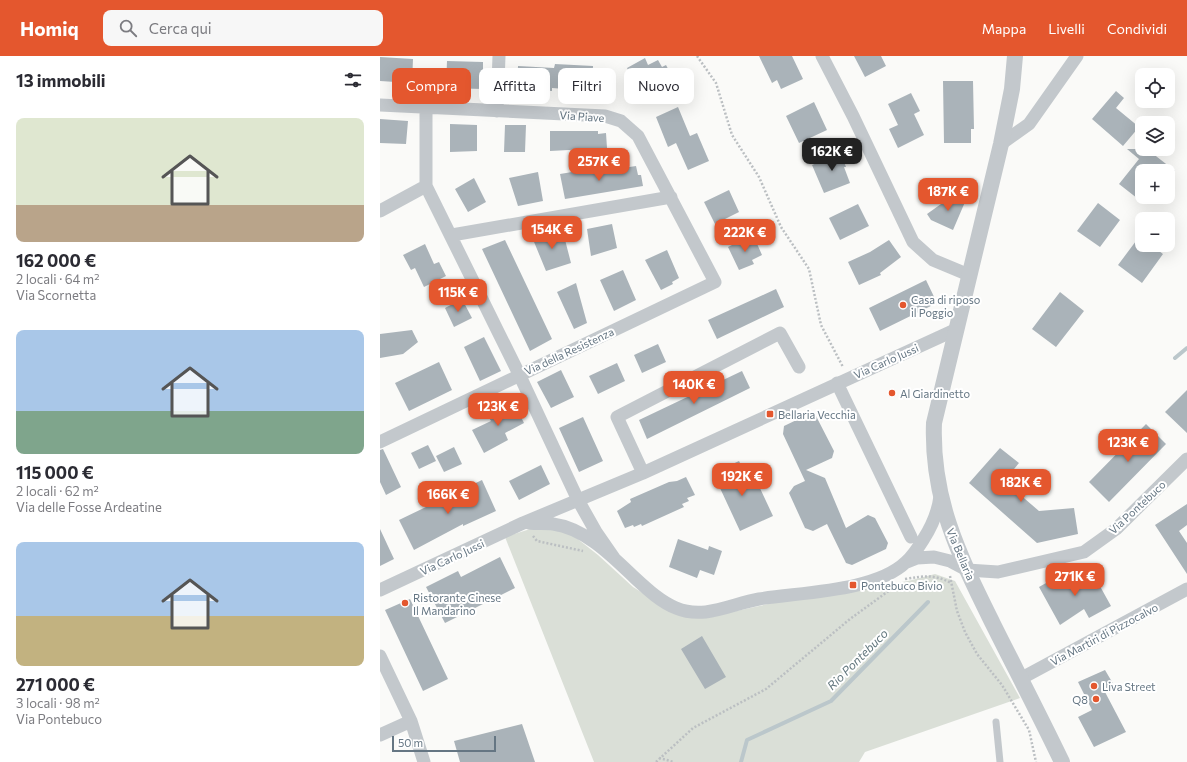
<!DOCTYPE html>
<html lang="it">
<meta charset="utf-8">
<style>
:root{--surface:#fff;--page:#f7f7f7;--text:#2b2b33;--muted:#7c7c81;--accent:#e4572e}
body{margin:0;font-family:Commissioner,sans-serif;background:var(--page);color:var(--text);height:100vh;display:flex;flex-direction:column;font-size:15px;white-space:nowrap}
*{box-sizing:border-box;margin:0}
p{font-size:13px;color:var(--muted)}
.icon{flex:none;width:22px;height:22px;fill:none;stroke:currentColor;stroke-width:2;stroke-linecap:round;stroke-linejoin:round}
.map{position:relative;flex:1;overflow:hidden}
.panel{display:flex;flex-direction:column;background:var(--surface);width:380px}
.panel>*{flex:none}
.top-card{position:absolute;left:12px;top:12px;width:380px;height:36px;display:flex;gap:8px}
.controls{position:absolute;left:755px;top:12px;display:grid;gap:8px}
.controls a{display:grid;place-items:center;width:40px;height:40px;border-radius:8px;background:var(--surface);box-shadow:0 4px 16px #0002;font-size:20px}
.scale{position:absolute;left:12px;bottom:10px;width:104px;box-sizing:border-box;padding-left:4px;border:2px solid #657683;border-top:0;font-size:11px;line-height:14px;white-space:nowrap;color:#657683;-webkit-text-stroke:3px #fff;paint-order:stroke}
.price{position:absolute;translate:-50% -34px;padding:0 9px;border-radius:8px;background:var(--accent);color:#fff;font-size:13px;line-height:26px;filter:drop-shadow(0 1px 2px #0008)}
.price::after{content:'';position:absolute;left:50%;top:24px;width:12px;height:9px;margin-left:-6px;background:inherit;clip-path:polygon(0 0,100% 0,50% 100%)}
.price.on{background:#222;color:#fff}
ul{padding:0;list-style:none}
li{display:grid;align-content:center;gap:8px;height:212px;padding:0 16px}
li span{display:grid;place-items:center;height:124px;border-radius:8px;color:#555}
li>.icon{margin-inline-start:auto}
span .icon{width:72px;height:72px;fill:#fffc;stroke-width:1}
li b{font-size:17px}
h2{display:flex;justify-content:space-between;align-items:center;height:48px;padding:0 16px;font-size:17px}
.pill{padding:0 14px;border-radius:8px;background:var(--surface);box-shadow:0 4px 16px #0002;font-size:14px;line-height:36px}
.pill.on{background:var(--accent);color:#fff}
header{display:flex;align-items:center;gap:24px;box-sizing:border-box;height:56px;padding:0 20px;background:var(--accent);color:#fff}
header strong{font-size:19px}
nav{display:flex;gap:22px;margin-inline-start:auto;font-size:14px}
.search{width:280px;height:36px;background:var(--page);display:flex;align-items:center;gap:10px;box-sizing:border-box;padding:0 14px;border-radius:8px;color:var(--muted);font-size:15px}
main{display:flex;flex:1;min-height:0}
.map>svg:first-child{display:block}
.green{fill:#dadfd7}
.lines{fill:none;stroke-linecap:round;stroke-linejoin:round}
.stream{stroke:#bbc7cb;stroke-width:4}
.building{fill:#aab3b9}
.path{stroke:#bbbfc2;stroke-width:2.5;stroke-dasharray:2 2;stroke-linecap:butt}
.service{stroke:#c3c8cc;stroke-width:7}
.minor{stroke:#c3c8cc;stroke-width:13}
.tertiary{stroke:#c3c8cc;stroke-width:16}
.poi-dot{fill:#e4572e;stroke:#fff;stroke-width:1.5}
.labels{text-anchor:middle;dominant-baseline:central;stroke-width:4;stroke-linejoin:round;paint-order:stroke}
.street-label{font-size:11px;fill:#657683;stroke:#fff}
.poi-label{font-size:11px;fill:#657683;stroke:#fff;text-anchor:start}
.water-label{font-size:12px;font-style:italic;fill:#60757c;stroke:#fff}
</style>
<header>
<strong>Homiq</strong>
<div class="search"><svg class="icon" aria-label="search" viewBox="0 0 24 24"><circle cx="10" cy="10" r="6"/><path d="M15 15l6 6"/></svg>Cerca qui</div>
<nav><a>Mappa</a><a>Livelli</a><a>Condividi</a></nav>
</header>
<main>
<section class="panel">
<h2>13 immobili<svg class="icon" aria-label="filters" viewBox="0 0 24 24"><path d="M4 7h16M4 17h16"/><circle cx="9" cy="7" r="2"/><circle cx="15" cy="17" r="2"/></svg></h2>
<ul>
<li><span style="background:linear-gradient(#dfe7d0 70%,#b9a48a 0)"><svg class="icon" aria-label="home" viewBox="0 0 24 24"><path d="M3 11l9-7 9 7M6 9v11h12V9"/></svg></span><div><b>162 000 €</b><p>2 locali · 64 m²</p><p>Via Scornetta</p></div></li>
<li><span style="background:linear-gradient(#a9c7e8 65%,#7fa58c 0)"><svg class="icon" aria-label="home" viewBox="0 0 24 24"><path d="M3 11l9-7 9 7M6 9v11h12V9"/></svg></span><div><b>115 000 €</b><p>2 locali · 62 m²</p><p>Via delle Fosse Ardeatine</p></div></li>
<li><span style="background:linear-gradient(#a9c7e8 60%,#c2b280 0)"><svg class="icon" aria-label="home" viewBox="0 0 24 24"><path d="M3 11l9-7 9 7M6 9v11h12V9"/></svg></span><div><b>271 000 €</b><p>3 locali · 98 m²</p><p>Via Pontebuco</p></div></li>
</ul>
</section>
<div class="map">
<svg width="807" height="706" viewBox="0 0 807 706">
<rect width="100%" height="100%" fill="#fafaf8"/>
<!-- green -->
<path class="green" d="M166,468L190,477L218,499L253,531L279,547L333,560L402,545L528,525L555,518L575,525L640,642L485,696L479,706H214L125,481Z"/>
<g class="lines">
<!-- stream -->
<path class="stream" d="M795,302L807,292
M361,706L367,684L451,645L548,546"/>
</g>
<!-- building -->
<path class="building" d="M379,0H412L423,23L401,33L397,24L392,27Z
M474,0H501L506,10L485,21Z
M0,1L33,3L32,27L0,25Z
M265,2L268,9L278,4L282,11L286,9L293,22L257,43L246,22L251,20L247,12Z
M67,5L103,6V33L66,32Z
M175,8L213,10L212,35L172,32V35L137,33L138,10L174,12Z
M563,25H593L594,73H591V87H564Z
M736,35L744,42L736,52L759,71L743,90L712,63Z
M531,37L540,55L534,58L544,79L518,92L509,73L518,69L508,48Z
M434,46L447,74L419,87L406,60Z
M298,51L310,80L317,77L329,105L308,114L296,87L288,91L276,61Z
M0,63L28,65L26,88L0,87Z
M70,68L97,69V95L70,96Z
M125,69H146L145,96H124Z
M170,75H218V78L226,77L227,92L170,95Z
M459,93L466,111H464L470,127L444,137L432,109L449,102L447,98Z
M747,93H767L795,115H762V146L739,128L759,103Z
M256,110L258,119H261L263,130L185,143L180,118L210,113L211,117Z
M158,116L163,145L138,150L129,122Z
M94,122L106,146L88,156L75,133Z
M349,134L359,156L335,168L324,146Z
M575,138L585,146L573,174L551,164L547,158Z
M718,147L740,164L720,191L697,175Z
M478,148L489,170L460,184L449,162Z
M232,168L237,192L211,200L207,173Z
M183,176L191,207L166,215L152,181L164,177L165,180Z
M762,177V189H771L783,198L762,227L738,209Z
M374,181L382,199L372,204L374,208L359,214L348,191L364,183L365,185Z
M125,184L172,283L150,295L102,193Z
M509,184L521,201L500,217L501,219L479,229L468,206L490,196Z
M45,188L54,208L59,206L66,220L44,231L35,212L31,214L23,199Z
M287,194L299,222L292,226L293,228L281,234L265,204Z
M243,214L256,244L234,255L220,224Z
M546,224L557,247L500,275L489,252Z
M196,227L207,267L194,273L177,236Z
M396,233L404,251L337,283L328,264Z
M680,236L704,255L676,291L652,273Z
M82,243L92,262L74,271L65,252Z
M32,274L38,286L23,298L0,302V278Z
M104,281L121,315L100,325L84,291Z
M278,288L286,306L262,317L254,299Z
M59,306L72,334L29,355L15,327Z
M237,307L245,325L218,338L209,320Z
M181,314L194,341L171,352L157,326Z
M362,315L370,332L267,383L259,364Z
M807,334V377L785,356Z
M133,345L144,367L125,377L128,384L104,397L92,374L111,365L107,358Z
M429,358L436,360L454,395L452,402L426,414L445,422L466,472L488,459L495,462L508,487L506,493L472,509L466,507L447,468L433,475L425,472L409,437L414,430L425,425L403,378L404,370Z
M203,361L223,405L199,416L179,372Z
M766,368L786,388L729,446L709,426Z
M48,389L56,405L39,413L31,397Z
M74,391L82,408L64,416L56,400Z
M620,392L639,407L624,425L659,455L694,452L698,478L657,487L589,427Z
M3,393L21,431L6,439L0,426V394Z
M359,405L372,431L378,428L393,460L360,475L333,417Z
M161,409L170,428L139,444L129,425Z
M306,421L315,439L307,442L309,445L302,448L304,451L262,470L261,468L254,471L253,469L245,472L237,455L251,446L250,443L289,426L297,425Z
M102,424L116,455L83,470V468L34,494L19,464Z
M807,448V469L799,475L807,487V518L775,469Z
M0,473L14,503L0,510Z
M298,483L328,494L329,490L342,495L334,519L320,514L317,522L289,511Z
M120,501L135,532L65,567L46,531L78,515L81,521Z
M711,514L731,550L709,562L704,553L680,569L659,531L680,519L686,530Z
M30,543L68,623L43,635L5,554Z
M322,580L346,621L325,633L301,593Z
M725,614L735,631L725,636L746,676L714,691L698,661L712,654L698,626Z
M142,668L155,706H80L74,685Z"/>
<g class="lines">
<!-- path -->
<path class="path" d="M317,0L336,27L352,79L379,121L401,171L429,213L441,269L463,311
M153,480L157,485L203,495
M570,520L577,555L585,576L597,598L622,629L649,674L656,706
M525,523C544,520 554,518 571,527
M279,702L294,706
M276,706L313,672L386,633L470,563L514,531"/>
<!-- service -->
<path class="service" d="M616,666L620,706"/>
<!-- minor -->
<path class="minor" d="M442,0L473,60L533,186L553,204L589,219
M0,49L225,60L241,65L258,80L335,226L0,386
M46,51V130L139,318L198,444L216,476L234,502
M117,55L119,0
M621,88L649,68L697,0
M0,155L46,130
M72,179L291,141
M457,327L531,481
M263,417L237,361L400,277L419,311
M149,467C157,468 165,467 173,468C205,472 233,501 255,522C268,534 281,546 296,552C324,564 351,548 379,543C420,536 495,536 526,506C533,500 538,492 543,484C552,470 558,457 560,440
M527,506L537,502L554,501L570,505L587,514L618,516L704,496L736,473L807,403
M0,534L143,467L263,417L575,274
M0,600L31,665L44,706
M640,623L807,533
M0,679L31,665"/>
<!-- tertiary -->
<path class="tertiary" d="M635,0L632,33L621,88L554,367C551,444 580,501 613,568C636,614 660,660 682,706"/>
</g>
<!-- markers -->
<g class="poi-dot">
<circle cx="523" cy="249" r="4"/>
<circle cx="512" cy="337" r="4"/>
<rect x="386" y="354" width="8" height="8" rx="2"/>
<rect x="469" y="525" width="8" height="8" rx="2"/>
<circle cx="25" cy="547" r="4"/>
<circle cx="714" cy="630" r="4"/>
<circle cx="716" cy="643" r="4"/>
</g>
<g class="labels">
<!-- street labels -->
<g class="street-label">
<text transform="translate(202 60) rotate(4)">Via Piave</text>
<text transform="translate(189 295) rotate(-25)">Via della Resistenza</text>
<text transform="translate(506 305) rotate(-24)">Via Carlo Jussi</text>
<text transform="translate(757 451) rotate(-43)">Via Pontebuco</text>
<text transform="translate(581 498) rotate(67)">Via Bellaria</text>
<text transform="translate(72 501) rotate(-25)">Via Carlo Jussi</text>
<text transform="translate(724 578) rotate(-28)">Via Martiri di Pizzocalvo</text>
</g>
<!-- poi labels -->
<g class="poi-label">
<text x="531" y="243">Casa di riposo<tspan x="531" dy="13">il Poggio</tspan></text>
<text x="520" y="337">Al Giardinetto</text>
<text x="398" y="358">Bellaria Vecchia</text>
<text x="481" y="529">Pontebuco Bivio</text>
<text x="33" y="541">Ristorante Cinese<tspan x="33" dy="13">Il Mandarino</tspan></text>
<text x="722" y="630">Liva Street</text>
<text x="708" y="643" text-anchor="end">Q8</text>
</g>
<!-- water labels -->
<g class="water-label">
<text transform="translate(477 603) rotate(-45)">Rio Pontebuco</text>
</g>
</g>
</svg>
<div class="controls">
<a><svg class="icon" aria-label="locate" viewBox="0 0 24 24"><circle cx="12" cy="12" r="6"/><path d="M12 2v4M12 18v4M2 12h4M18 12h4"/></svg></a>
<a><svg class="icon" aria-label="layers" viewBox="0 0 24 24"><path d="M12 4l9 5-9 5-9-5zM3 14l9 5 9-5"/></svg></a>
<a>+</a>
<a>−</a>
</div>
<div class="scale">50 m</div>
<b class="price on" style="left:452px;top:116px">162K €</b>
<b class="price" style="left:219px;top:126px">257K €</b>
<b class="price" style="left:568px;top:156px">187K €</b>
<b class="price" style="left:172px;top:194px">154K €</b>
<b class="price" style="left:365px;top:197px">222K €</b>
<b class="price" style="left:78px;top:257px">115K €</b>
<b class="price" style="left:314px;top:349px">140K €</b>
<b class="price" style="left:118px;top:371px">123K €</b>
<b class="price" style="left:748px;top:407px">123K €</b>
<b class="price" style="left:362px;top:441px">192K €</b>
<b class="price" style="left:641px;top:447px">182K €</b>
<b class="price" style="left:68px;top:459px">166K €</b>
<b class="price" style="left:695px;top:541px">271K €</b>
<div class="top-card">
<a class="pill on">Compra</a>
<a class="pill">Affitta</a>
<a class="pill">Filtri</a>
<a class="pill">Nuovo</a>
</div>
</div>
</main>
